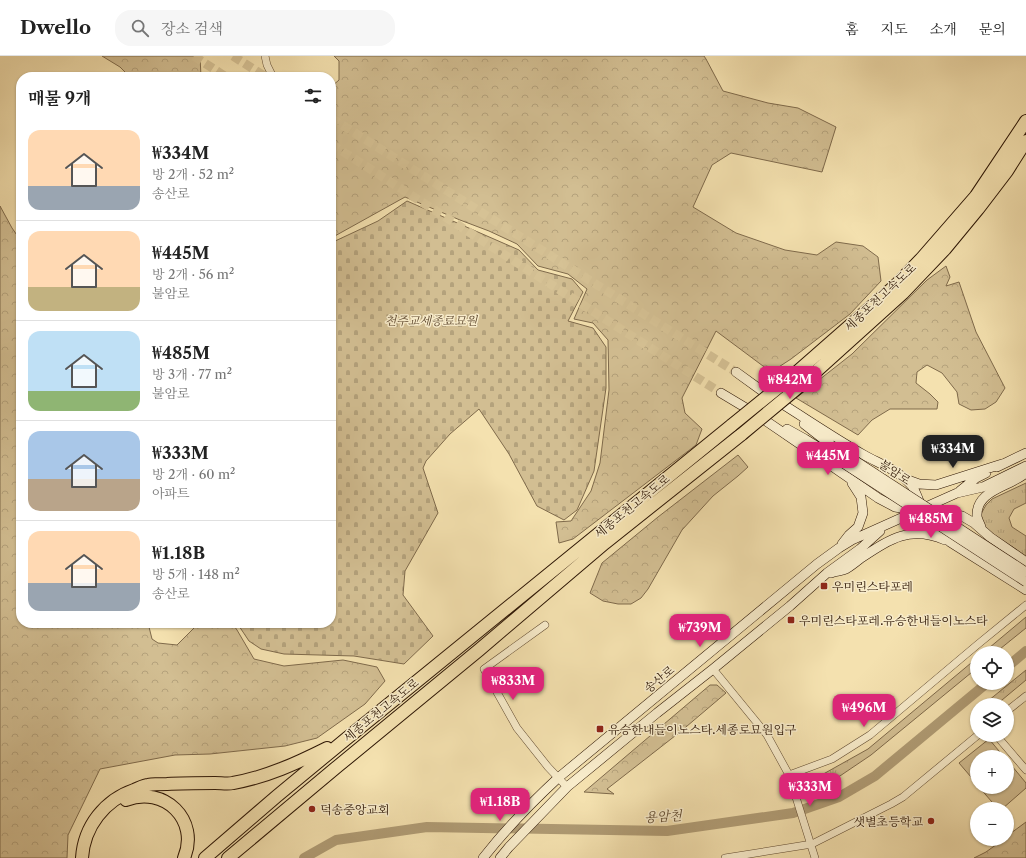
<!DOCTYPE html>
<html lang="ko">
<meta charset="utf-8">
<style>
:root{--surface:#fff;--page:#f6f6f6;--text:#222;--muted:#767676;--line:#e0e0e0;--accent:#db2777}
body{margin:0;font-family:"Libre Caslon Text","Noto Serif KR",serif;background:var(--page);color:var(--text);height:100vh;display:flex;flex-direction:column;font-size:15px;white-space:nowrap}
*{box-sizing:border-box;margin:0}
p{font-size:13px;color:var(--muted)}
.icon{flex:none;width:22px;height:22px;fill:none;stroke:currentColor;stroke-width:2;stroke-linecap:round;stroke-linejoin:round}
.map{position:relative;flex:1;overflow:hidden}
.sheet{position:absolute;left:16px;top:16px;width:320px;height:556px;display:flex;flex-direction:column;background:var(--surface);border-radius:16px;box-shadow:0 1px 3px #0004}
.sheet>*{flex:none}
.fabs{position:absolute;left:970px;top:590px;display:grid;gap:8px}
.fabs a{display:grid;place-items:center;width:44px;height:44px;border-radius:50%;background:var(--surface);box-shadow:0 1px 3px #0004;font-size:20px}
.price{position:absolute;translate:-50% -34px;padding:0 9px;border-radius:8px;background:var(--accent);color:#fff;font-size:13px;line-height:26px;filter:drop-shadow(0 1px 2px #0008)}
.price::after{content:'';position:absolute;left:50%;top:24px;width:12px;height:9px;margin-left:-6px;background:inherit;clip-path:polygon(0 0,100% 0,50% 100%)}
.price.selected{background:#222;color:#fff}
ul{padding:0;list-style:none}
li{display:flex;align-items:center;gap:12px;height:100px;padding:0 12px}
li+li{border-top:1px solid var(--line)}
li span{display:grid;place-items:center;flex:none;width:112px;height:80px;border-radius:12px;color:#555}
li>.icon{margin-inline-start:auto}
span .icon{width:48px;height:48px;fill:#fffc;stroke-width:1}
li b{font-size:17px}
h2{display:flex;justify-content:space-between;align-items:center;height:48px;padding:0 12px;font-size:17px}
header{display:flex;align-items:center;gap:24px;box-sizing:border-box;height:56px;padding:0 20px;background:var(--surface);border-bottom:1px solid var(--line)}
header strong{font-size:19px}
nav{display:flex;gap:22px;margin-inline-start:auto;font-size:14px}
.search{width:280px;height:36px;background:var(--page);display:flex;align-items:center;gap:10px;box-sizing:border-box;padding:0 14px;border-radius:16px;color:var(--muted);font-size:15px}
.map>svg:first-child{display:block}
.grass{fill:url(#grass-tufts);stroke:#7f6a4b}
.forest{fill:url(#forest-crowns);stroke:#7f6a4b}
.cemetery{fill:url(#cemetery-stones);stroke:#7f6a4b}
.park{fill:#d2be92;stroke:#7f6a4b}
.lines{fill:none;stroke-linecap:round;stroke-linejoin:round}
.river{stroke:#b09c75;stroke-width:10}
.secondary-tunnel{stroke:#d6c295;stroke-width:9;stroke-dasharray:9 4.5;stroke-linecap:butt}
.street-casing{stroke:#5e482f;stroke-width:8}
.secondary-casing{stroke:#2c1504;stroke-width:10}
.highway-casing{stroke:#2c1504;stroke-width:14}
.street{stroke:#f8eccb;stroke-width:7}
.secondary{stroke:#f8eccb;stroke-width:9}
.highway{stroke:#f4e1af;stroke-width:12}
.secondary-bridge-casing{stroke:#2c1504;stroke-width:10;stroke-linecap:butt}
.highway-bridge-casing{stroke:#2c1504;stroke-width:14;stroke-linecap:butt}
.secondary-bridge{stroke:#f8eccb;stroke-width:9}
.highway-bridge{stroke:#f4e1af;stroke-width:12}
.poi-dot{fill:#8f2418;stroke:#f8eccb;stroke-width:1.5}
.labels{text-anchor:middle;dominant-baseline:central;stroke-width:3;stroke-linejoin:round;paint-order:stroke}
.street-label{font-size:12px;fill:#2c1504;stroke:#f8eccb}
.park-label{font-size:12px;font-style:italic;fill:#5e482f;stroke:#f8eccb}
.poi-label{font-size:12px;fill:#2c1504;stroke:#f8eccb;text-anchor:start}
.water-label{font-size:13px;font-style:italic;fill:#614b31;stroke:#f8eccb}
</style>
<header>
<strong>Dwello</strong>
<div class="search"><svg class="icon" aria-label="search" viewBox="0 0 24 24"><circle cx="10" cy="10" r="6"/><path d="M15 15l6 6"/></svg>장소 검색</div>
<nav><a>홈</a><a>지도</a><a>소개</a><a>문의</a></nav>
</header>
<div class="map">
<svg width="1026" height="802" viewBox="0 0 1026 802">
<defs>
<pattern id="grass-tufts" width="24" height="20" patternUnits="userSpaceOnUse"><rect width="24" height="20" fill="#d2be92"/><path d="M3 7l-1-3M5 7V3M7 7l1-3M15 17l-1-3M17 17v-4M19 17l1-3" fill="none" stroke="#b4a27c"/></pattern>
<pattern id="forest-crowns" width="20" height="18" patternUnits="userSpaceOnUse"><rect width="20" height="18" fill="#d2be92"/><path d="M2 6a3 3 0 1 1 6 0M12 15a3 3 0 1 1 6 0" fill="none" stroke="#b4a27c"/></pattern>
<pattern id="cemetery-stones" width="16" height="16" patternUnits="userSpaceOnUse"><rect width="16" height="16" fill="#d2be92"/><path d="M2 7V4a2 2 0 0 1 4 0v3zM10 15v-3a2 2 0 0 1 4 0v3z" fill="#b4a27c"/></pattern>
</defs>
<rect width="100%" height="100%" fill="#f4e1af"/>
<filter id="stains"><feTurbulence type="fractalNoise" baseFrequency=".005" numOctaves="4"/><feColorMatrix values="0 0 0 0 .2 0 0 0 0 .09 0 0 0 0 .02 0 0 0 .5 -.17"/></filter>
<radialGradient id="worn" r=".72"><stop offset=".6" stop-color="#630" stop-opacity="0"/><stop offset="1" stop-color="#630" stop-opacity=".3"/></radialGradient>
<!-- grass -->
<path class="grass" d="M1026,427V447L1014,453L1009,462L1012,471L1026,480V500L987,474L983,466L981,458L986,449L992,443Z
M1026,561V572L995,597H983Z
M977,602V612L871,699L834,724L816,732L809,729H800L801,726L818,721L868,693Z
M1026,614V624L996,649H983Z"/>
<!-- forest -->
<path class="forest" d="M102,0H200L201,21H130L120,11Z
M334,0H704L706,3L723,35L768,47L798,52L836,71L822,116L731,97L712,109L693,151L736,177L785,194L817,199L836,186L863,190L878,201L881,225L850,258L791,303L771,316L716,275L682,342L685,357L702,373L696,389L573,483L559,487L556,466L571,465L591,435L600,407L609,334L608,284L593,267L574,263L587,233L568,218L538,210L517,188L489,175L460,164L405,141L333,181H331V31L339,24V5Z
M0,150L12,172L21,185V567H148L152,583L158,587L177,589L196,570L194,567H232L237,574L254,603L284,610L343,604L377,611L385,625L365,648L317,682L285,690L210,698L175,699L100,713L68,779L67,802H0Z
M946,210L950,221L946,230L959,226L976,276L1005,332L996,346L985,353L971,354L959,348L957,336L942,317L927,309L917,316L916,327L930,338L938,346L937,353H890L872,364L858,379L796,342L852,298L927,224Z
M738,399L748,411L738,420L713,440L682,474L648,533L641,542L631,548H618L603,545L590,537L602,507L658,461Z
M710,629H717L726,637L680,676L607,733L614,738L584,736Z
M1026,766V802H974L986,796L1004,783H1007V780Z"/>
<!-- cemetery -->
<path class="cemetery" d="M407,145L519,194L538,214L572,223L583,236L568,265L593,272L606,291V332L594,415L577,454L564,464L537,450L509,398L479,353L450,378L426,405L423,412L438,457L405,515L403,539L433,580L404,608L354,600L284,598L261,593L249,585L237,567H331V186H333L378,165Z"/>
<!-- park -->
<path class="park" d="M989,683L1004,701H977V728L959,707Z
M1007,704L1026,727V732L1002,753H998L979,731H1007Z"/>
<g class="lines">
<!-- river -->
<path class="river" d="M1007,611L1026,595
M304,802L336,784L427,771L667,775L793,757L839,741L875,720L987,627"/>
<!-- secondary-tunnel -->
<path class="secondary-tunnel" d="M194,0L226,21
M233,0L266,21
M331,62L736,316
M331,88L721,337"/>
<!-- street casing -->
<g class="street-casing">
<path id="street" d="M265,0L267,9L273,21
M545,569L484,613L517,672L548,711L567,731
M713,613L767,679L789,719L832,703L870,679L977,589L1026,549
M1007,655L1026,640
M996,679L1026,714
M789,719L815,802
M725,802L812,788L891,748L903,741L978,679"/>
</g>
<!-- secondary casing -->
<g class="secondary-casing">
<path id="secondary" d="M736,316L772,342
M721,337L751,355
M776,344C805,362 834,382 864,399C880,408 900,415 912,430C916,436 918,443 921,450
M747,352L813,397L878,442L895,451L907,453H916
M804,368L831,389
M787,373L805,383L826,396
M997,411L1026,397
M908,424L919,428L936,429L1002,408
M960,435L976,422L986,417
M932,455L962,460L974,467L990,481L1026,506
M929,464L933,469L950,486L1026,534
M981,471C980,468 977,463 977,460C976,439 998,433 1013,425C1017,423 1022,420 1026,417
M842,488L849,479L858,471L863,457L861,441L852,427
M831,517C836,515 842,515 846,513C851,510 856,506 861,502C890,483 910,469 945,484
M483,802C506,773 531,747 558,722L817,508L839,492L852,484L957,437L983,431L1026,410
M500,802L509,791L567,731L657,657L713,613L790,550L827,517L860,493L880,475"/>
</g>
<!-- highway casing -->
<g class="highway-casing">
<path id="highway" d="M790,322L896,229L922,202L976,140L1026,65
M801,329L903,237L945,193L978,153L1007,115L1026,85
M126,744C164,729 200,764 184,802
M82,802C84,770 105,744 134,734C139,732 144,729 148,729C154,728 161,728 167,728C183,727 199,727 215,727C221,727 228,728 233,727C267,721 297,707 327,692
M205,802L277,740L346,683L732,369
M228,802L338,710L479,594L605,487L742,378"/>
</g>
<!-- street -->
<use href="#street" class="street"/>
<!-- secondary -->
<use href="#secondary" class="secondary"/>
<!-- highway -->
<use href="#highway" class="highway"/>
<!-- secondary-bridge casing -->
<g class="secondary-bridge-casing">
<path id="secondary-bridge" d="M831,389L1026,516
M826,396L1026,526"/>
</g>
<!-- highway-bridge casing -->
<g class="highway-bridge-casing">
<path id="highway-bridge" d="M732,369L790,322
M742,378L801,329"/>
</g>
<!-- secondary-bridge -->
<use href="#secondary-bridge" class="secondary-bridge"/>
<!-- highway-bridge -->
<use href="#highway-bridge" class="highway-bridge"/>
</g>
<!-- markers -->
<g class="poi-dot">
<rect x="820" y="526" width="8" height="8" rx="2"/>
<rect x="787" y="560" width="8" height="8" rx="2"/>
<rect x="596" y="669" width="8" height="8" rx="2"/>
<circle cx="312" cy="753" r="4"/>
<circle cx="931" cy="765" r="4"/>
</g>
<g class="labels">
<!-- street labels -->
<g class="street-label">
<text transform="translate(880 241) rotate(-43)">세종포천고속도로</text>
<text transform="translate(895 416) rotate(33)">불암로</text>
<text transform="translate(632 450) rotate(-39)">세종포천고속도로</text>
<text transform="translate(659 623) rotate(-39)">송산로</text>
<text transform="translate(381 654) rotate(-39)">세종포천고속도로</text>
</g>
<!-- park labels -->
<g class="park-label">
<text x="431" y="264">천주교세종료묘원</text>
</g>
<!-- poi labels -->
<g class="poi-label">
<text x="832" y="530">우미린스타포레</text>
<text x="799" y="564">우미린스타포레.유승한내들이노스타</text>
<text x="608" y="673">유승한내들이노스타.세종로묘원입구</text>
<text x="320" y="753">덕송중앙교회</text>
<text x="923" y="765" text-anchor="end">샛별초등학교</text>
</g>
<!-- water labels -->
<g class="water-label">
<text transform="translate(663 760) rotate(-3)">용암천</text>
</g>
</g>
<rect width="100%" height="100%" filter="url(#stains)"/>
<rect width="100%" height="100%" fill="url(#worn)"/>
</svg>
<div class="fabs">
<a><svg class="icon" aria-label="locate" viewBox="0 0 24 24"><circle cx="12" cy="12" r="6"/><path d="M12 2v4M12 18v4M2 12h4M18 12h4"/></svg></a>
<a><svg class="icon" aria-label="layers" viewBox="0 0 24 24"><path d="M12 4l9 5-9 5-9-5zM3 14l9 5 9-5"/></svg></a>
<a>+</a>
<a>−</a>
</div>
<b class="price" style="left:790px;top:344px">₩842M</b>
<b class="price selected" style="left:953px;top:413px">₩334M</b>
<b class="price" style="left:828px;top:420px">₩445M</b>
<b class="price" style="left:931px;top:483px">₩485M</b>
<b class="price" style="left:700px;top:592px">₩739M</b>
<b class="price" style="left:513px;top:645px">₩833M</b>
<b class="price" style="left:864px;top:672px">₩496M</b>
<b class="price" style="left:810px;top:751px">₩333M</b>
<b class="price" style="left:500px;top:766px">₩1.18B</b>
<section class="sheet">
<h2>매물 9개<svg class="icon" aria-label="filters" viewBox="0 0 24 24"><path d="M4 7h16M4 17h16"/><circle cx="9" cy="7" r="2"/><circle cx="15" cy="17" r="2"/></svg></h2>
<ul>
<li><span style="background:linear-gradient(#ffd9b3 70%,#9aa5b1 0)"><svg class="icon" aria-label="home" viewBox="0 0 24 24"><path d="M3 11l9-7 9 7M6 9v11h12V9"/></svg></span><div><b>₩334M</b><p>방 2개 · 52 m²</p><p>송산로</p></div></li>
<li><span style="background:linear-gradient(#ffd9b3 70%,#c2b280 0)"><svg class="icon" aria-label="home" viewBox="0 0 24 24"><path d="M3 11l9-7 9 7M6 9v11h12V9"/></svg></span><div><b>₩445M</b><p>방 2개 · 56 m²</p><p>불암로</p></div></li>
<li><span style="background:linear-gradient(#bfe0f5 75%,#8fb573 0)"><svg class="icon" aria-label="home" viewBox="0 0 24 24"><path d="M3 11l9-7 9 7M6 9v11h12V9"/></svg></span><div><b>₩485M</b><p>방 3개 · 77 m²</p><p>불암로</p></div></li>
<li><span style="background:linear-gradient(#a9c7e8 60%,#b9a48a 0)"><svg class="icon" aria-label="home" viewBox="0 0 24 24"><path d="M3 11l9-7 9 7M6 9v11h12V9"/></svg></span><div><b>₩333M</b><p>방 2개 · 60 m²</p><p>아파트</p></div></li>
<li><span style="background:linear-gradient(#ffd9b3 65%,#9aa5b1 0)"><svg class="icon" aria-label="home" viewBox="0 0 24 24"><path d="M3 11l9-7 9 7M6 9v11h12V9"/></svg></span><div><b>₩1.18B</b><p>방 5개 · 148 m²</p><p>송산로</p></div></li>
</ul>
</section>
</div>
